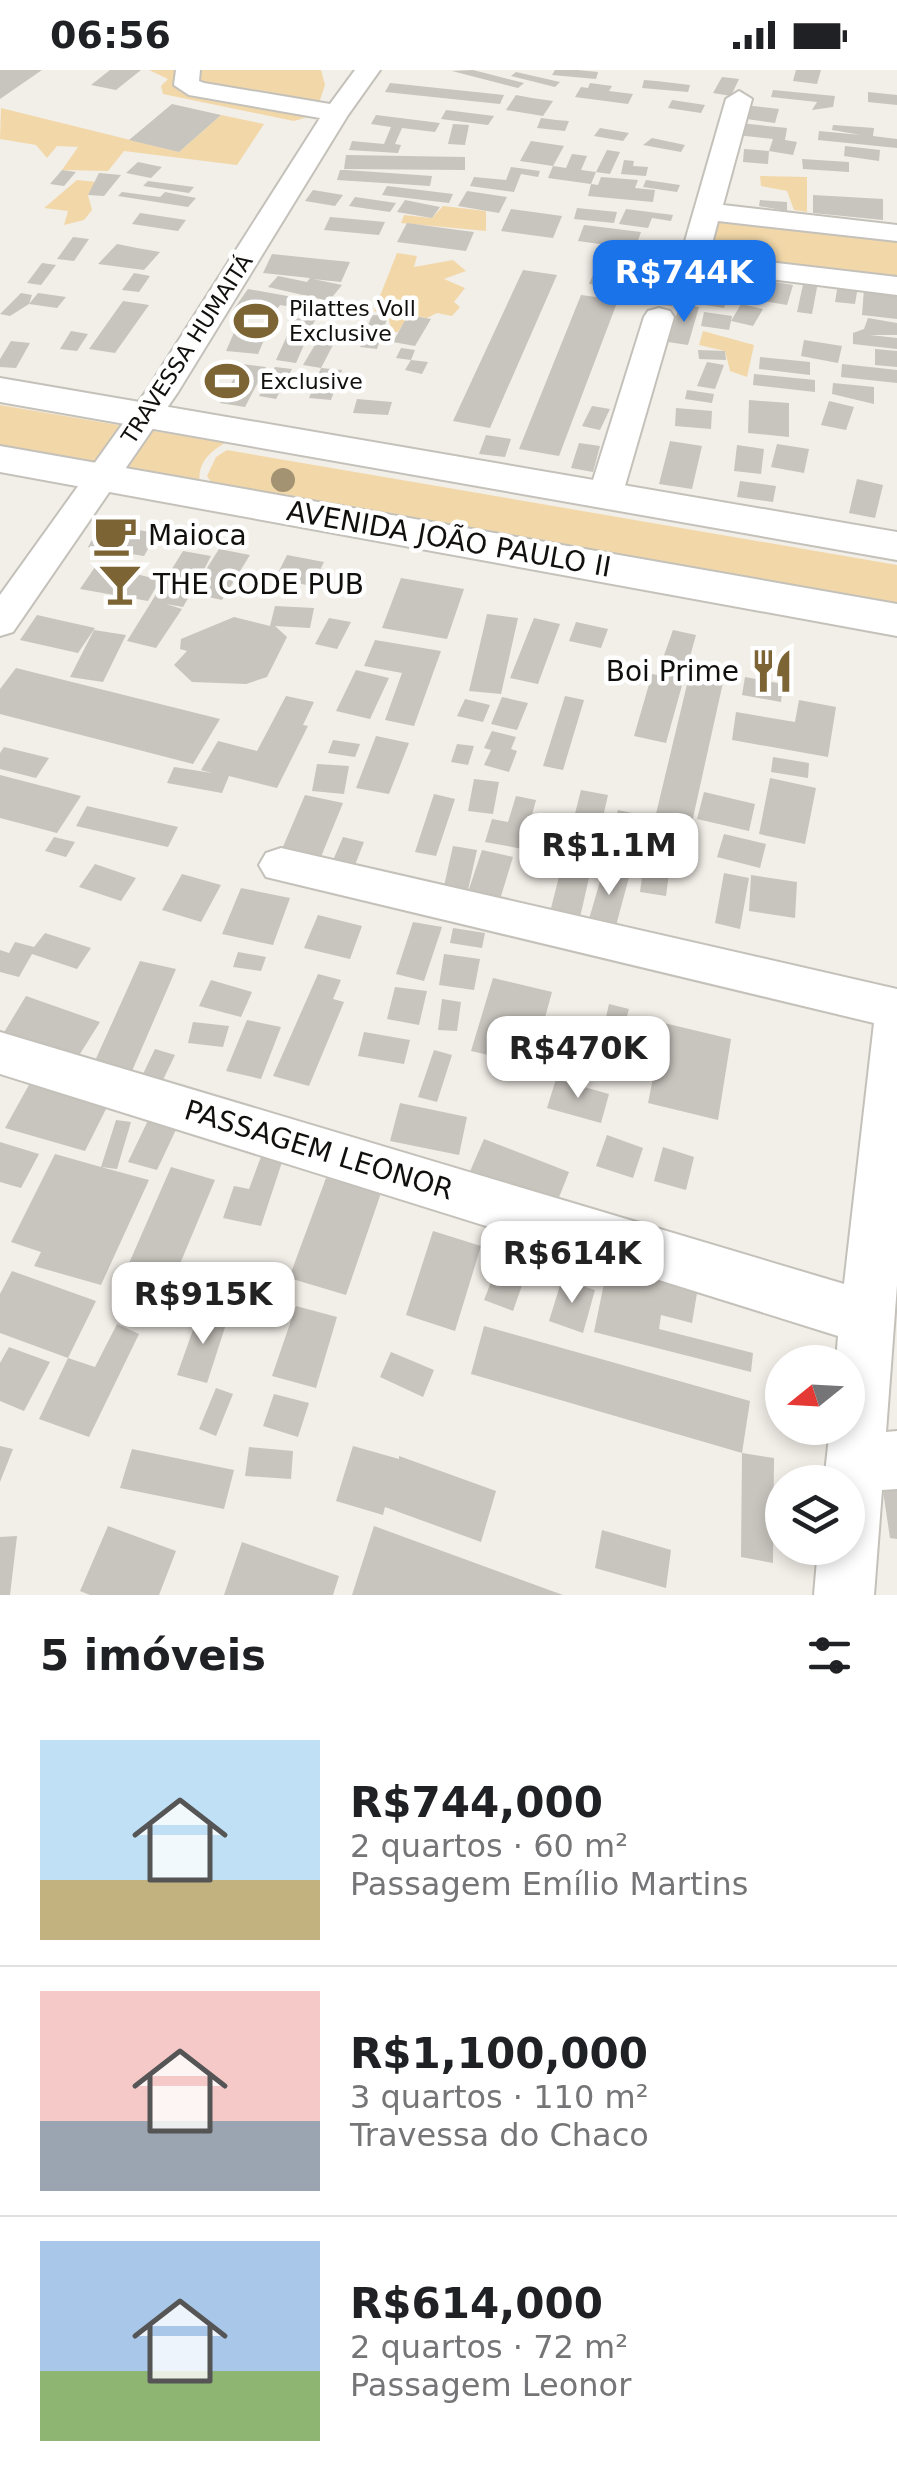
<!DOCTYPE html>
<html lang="pt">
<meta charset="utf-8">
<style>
:root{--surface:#fff;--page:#f2f2f2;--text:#202124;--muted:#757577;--line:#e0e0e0;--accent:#1a73e8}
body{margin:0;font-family:"DejaVu Sans",sans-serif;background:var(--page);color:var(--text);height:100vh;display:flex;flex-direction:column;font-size:38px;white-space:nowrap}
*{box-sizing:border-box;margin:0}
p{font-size:32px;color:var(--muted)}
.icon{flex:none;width:55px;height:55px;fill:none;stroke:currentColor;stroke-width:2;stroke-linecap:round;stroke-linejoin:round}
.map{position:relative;height:1525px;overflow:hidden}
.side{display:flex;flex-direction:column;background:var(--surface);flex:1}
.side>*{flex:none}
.needle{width:65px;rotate:252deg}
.tools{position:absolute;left:765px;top:1275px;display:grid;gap:20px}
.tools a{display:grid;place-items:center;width:100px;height:100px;border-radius:50%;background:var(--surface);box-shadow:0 5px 15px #0003;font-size:50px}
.price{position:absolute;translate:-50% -85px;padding:0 22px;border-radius:20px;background:#fff;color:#222;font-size:32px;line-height:65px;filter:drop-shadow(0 2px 5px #0008)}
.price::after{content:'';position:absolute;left:50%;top:60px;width:30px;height:22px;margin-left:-15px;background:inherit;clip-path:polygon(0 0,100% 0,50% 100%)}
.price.on{background:var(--accent);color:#fff}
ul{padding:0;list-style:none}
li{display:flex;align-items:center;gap:30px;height:250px;padding:0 40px}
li+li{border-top:2px solid var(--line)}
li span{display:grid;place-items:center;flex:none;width:280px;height:200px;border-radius:0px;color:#555}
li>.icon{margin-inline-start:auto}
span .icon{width:120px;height:120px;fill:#fffc;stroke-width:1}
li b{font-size:42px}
h2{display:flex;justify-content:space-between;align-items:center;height:120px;padding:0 40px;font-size:42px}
.status{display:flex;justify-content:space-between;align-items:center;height:70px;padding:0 50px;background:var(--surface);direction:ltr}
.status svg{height:28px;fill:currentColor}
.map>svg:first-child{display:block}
.green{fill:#f2d8a9}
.building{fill:#c8c4be}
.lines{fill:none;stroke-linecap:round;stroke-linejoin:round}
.minor-casing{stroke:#c4c1ba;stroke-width:4}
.major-casing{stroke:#c4c1ba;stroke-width:4}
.minor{fill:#fff;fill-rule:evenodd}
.major{fill:#fff;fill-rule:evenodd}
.tree{fill:#a39373}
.labels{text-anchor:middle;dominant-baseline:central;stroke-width:9;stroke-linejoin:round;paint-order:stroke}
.far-poi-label{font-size:22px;fill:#11100e;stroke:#fff;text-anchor:start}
.far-street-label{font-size:22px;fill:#11100e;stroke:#fff}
.poi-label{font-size:28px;fill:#11100e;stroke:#fff;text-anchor:start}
.street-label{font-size:28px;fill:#11100e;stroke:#fff}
</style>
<div class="status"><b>06:56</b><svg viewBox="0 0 49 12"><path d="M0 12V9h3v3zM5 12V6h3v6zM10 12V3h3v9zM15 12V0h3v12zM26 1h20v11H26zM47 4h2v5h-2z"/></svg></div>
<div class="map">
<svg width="897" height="1525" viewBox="0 0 897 1525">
<rect width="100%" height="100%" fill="#f2eee8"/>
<!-- green -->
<path class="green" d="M149,0H321L325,15L315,45L294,51L163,24L161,16L168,9Z
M1,38L179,82L221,45L264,54L237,95L124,81L108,101L62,100L78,77L57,76L47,88L36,75L0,69Z
M760,106L807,107V142L794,140L787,121L761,116Z
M77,110L97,112L88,125L92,140L84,150L64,155L68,141L44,138Z
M443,136L486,141V161L401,153L404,145L432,148Z
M714,149L897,168V207L700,185Z
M397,183L417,186L414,197L453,190L466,201L444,209L465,218L454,232L460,237L452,246L437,243L427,248L409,245L398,262H392L388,246L374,241Z
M703,261L754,275L747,307L730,301L725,281L699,275Z
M0,335L225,373C207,383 195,397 201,418L0,380Z
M227,380L897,495V546L215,418L207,406L216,387Z"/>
<!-- building -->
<path class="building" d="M0,0H42L0,29Z
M110,0H141L116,20L91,15Z
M473,0L524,13L518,18L452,1Z
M555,0H577L598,2L596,9L552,5Z
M796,0H821L817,14L793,11Z
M516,2L560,12L555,17L511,6Z
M722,7L739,9L731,26L713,23Z
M644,10L656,11L690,15L688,22L642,18Z
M390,13L504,25L500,34L385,22Z
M590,13L612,16L609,21L633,24L628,34L575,27L581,17L588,18Z
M773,20L835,26L833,37L812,40L817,32L771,27Z
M868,22L897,25V35L868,32Z
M516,25L532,28L553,31L543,46L506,40Z
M672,30L705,35L701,43L668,38Z
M172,34L221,45L179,82L129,70Z
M744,35L779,39L775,53L740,48Z
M446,40L494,46L488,55L441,49Z
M376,45L440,53L435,62L402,58L395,74L401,75L398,83L349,80L352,71L384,74L391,57L371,54Z
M541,48L556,50L569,51L565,61L537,58Z
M739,53L787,58L785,70L797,72L793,85L769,81L773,69L736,65Z
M453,54L469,55L465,75L448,74Z
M833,55L874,58L873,66L897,69V78L818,70L819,61L861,65L832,60Z
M600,58L629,63L623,71L594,66Z
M652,68L685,75L681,82L643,75Z
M531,71L564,76L553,96L520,91Z
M845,76L880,80L879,91L844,86Z
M744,79L769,81L768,94L743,92Z
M607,80L620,82L610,104L596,102L591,114L548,108L553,96L566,98L572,84L587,86L581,100L596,102Z
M346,85L465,87V100L344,99Z
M802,89L849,92V102L803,99Z
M624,90L634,91L633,96L648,97L646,106L621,104Z
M138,92L162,97L151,108L126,103Z
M511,97L540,101L538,107L521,104L514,122L470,116L474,107L506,110Z
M62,100L76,102L64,116L50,114Z
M340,100H346L432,106L430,116L337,110Z
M99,103L121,105L104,126L88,125Z
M601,107L638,110L635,118L655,120L653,132L588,126L591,114L598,115Z
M646,110L680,115L677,122L643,117Z
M148,111L194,117L189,123L143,116Z
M387,116L453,124L449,133L382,125Z
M313,120L343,125L335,136L305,131Z
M467,121L507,127L499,143L458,136Z
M122,122L160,127L165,122L196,128L188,137L118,126Z
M813,125L883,129V150L813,143Z
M355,127L396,133L390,142L349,136Z
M405,130L440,137L432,148L397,142Z
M760,130L787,132V141L759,136Z
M577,138L617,142L614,153L574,149Z
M511,139L562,146L553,168L501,161Z
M626,139L673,145L671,151L652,148L648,158L619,154Z
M140,143L186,150L178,161L132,154Z
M330,147L385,152L379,165L324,160Z
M407,153L458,160L474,162L466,181L397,172Z
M584,155L641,162L635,179L578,171Z
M73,167L89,169L74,191L57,189Z
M117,174L137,178L160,182L144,200L98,194Z
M603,182L638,188L626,219L589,214Z
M272,184L320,189L350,192L341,212L313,209L342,215L329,231L268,217L278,206L307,212L310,208L263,203Z
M42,193L56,195L41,215L27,213Z
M653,197L677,200L672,236L647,234Z
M523,200L557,205L490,358L453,351Z
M717,200L735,203L724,238L705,235L708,226L692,223L696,209L712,212Z
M134,203L150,206L139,222L122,220Z
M763,210L793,215L787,235L757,230Z
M804,210L818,212L812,244L797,242Z
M838,214L858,216L855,234L835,232Z
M248,219L293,227L286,236L280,235L271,247L233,240Z
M864,219L897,223V249L862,245Z
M21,223L32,225L29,234L10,246L0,244Z
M38,223L66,227L57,238L29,234Z
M581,225L618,230L559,386L519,379Z
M306,229L324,232L314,246L296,243Z
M123,231L149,235L115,283L89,279Z
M680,234L699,237L688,275L668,272Z
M741,234L763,239L753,256L731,251L729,260L701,256L704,242L732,246L731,251Z
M372,245L388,246L377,279L360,277Z
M408,245L431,249L415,276L393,272Z
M295,248L315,250L296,293L276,290Z
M868,248L897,253V265H870L897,268V279L853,274V263L864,259Z
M236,258L268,261L258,284L226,281Z
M71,261L88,264L77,281L60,279Z
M804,270L842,276L838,293L801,286Z
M11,271L30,273L16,298L0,297V289Z
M316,273L333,275L321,298L303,295Z
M401,278L415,280L411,290L428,292L422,304L405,300L411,290L396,288Z
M875,279L897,281V297L875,295Z
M698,280L725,281L726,290L699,289Z
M760,287L810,292V305L759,299Z
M707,292L724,295L715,319L697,316Z
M242,294L266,297L245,337L220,333Z
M842,294L897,300V313L841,307Z
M275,297L292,299L276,329L259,326Z
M321,298L342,300L331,330L309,328Z
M754,304L815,310V322L753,315Z
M833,313L874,317V334L832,324Z
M687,320L714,324L712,333L685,329Z
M357,329L392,332L388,345L353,343Z
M749,330L789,333V367L748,363Z
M829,331L854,337L846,360L821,355Z
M592,336L610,339L600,360L582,356Z
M676,338L712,341L711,359L675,356Z
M486,365L511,369L505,387L479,384Z
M670,371L702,376L692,419L659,414Z
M579,373L600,376L593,402L571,398Z
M777,374L809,379L804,403L771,397Z
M737,375L764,379L761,404L734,401Z
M857,409L883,415L875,448L849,443Z
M740,411L776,416L773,432L737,427Z
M101,454L157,463L144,486L88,477Z
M219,479L250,485L222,530L191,523L183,537L166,534L182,539L156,578L127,571L183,481L211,486L195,517Z
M287,485L324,492L312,516L275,509Z
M97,494L160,510L148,531L80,519Z
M401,508L464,519L447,569L382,558Z
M275,536L314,538L310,558L275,556L287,567L267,607L246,614L192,612L174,595L187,581L180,579L181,569L234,547L270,556Z
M487,544L518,548L501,624L469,621Z
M37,545L68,552L95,558L78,583L20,570Z
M329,548L351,552L337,579L315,574Z
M534,548L560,554L538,614L510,608Z
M576,552L608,559L601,578L569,571Z
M94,560L126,565L103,612L70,607Z
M673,560L696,565L666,673L634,666L652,604L657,605Z
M375,570L441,581L414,656L385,650L402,603L364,596Z
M16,598L220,649L193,694L0,644V619Z
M356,600L389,608L370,649L336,641Z
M690,602L724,608L685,784L672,781L666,826L640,822L645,785L607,776L618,740L655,748Z
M745,607L783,614L781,632L742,625Z
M286,626L314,632L303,655L308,656L277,718L229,706L222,723L167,713L174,697L212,703L201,700L218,671L257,681Z
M565,626L584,630L563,700L543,696Z
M502,627L528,633L517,660L491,654Z
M465,629L490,635L483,652L457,646Z
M799,630L836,637L828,687L732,670L736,642L795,652Z
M492,661L516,667L511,679L517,681L509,702L484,695L491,680L484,678Z
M376,666L409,673L389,724L356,718Z
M333,670L360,674L355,687L328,683Z
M457,674L474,676L468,695L451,692Z
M4,677L49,688L36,708L0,699V683Z
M773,687L809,693L808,708L771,702Z
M317,694L349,696L344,724L312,721Z
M0,705L81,726L57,763L0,748Z
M770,708L816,718L805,774L759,764Z
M474,709L499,712L493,744L468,741Z
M581,720L608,725L578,856L548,850Z
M704,722L755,734L749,761L697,749Z
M434,724L455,729L436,786L415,782Z
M305,725L343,733L318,794L279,786Z
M516,726L536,730L523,779L485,772L492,749L508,752Z
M87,736L178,757L168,777L76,756Z
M724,764L766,774L760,798L717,787Z
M54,767L75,772L66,787L45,781Z
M343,767L364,772L353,800L331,795Z
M453,776L477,780L468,820L444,816Z
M482,780L513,787L498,836L466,828Z
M95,794L136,808L121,831L79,817Z
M605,794L631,800L614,863L587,856Z
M724,803L749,808L740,859L715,853Z
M182,804L221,815L201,852L162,840Z
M751,805L797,812L795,848L749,841Z
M241,818L290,828L273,875L222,864Z
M318,845L362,856L350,889L304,878Z
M413,852L442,857L424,911L396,904Z
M453,858L485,863L482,878L450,873Z
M45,863L91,878L77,899L32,884L19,907L0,902V880L9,883L15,872L34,877Z
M238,882L266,887L261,901L233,897Z
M444,884L480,889L474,920L439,915Z
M140,891L176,899L132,1001L94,993Z
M318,904L341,910L333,929L344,932L309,1016L273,1006Z
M493,908L552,922L532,995L471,981Z
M211,910L252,922L241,947L199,936Z
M395,917L427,921L419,955L387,949Z
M26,926L100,952L73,995L0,969Z
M442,929L461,932L457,961L438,960Z
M609,934L629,939L624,957L605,952Z
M247,950L281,957L261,1009L226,1001Z
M193,952L229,956L223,977L188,973Z
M664,953L731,969L718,1050L648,1033Z
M364,962L410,970L404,994L358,986Z
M556,975L591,982L588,998L553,991Z
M155,979L175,985L162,1012L142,1006Z
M434,980L452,985L437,1032L418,1027Z
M556,1009L609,1024L601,1053L547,1038Z
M30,1013L108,1035L85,1081L5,1058Z
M400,1033L467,1047L459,1085L390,1071Z
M153,1040L181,1049L157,1100L128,1092Z
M116,1050L131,1052L117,1099L101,1097L149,1110L101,1215L34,1196L41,1182L11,1172L55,1084L101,1097Z
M607,1065L643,1078L633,1108L596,1096Z
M484,1069L569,1102L554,1140L468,1106Z
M0,1072L39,1084L21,1118L0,1112Z
M663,1077L694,1087L686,1120L654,1111Z
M262,1084L283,1089L261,1156L223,1148L234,1116L249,1119Z
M171,1097L215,1110L162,1237L116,1223Z
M326,1108L381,1123L346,1225L289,1208Z
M433,1161L481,1176L455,1261L406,1245Z
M505,1176L532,1187L513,1241L484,1230Z
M608,1194L698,1217L692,1253L661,1245L659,1259L753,1283L751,1302L594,1262Z
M12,1201L96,1231L68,1288L0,1263V1224Z
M562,1209L595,1220L583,1263L549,1251Z
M296,1236L337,1247L316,1318L272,1306Z
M200,1240L228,1248L207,1313L177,1305Z
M117,1254L139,1264L89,1367L39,1349L68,1288L95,1297Z
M484,1256L750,1331L742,1383L471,1304Z
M9,1277L50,1292L24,1341L0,1331V1293Z
M391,1282L434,1300L423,1327L380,1307Z
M216,1318L233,1324L216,1366L199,1359Z
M274,1324L309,1333L298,1367L263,1356Z
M0,1376L13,1379L0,1412Z
M353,1376L399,1389V1386L496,1421L481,1472L385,1437L383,1445L336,1431Z
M249,1377L293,1381L291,1409L245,1406Z
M132,1379L234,1400L224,1439L120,1418Z
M742,1383L774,1388L773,1493L741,1487Z
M882,1414L897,1415V1469L890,1468Z
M108,1456L176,1481L159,1525H90L80,1521Z
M374,1456L563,1525H352Z
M602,1460L671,1480L666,1518L595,1498Z
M17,1466L10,1525H0V1467Z
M242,1472L339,1506L333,1525H224Z"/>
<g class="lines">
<!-- minor casing -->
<g class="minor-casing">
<path id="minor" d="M176,0H200L199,11L204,13L330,34L355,0H380L348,45L178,322L13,562L0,566V525L147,320L320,48L189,25L174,15Z
M739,21L752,29L723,135L897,155V171L718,151L709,185L897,207V225L683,198L679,192L726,29Z
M659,238L670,241L674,247L622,426L617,434L605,437L593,434L588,426L644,247L648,241Z
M281,778L897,919V1215L886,1362L897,1361V1419L882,1420L874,1525H814L818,1478H848V1412H824L830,1358H848V1292H836L838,1266L0,1004V962L844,1214L874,953L266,807L259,795L266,783Z"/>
</g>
<!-- major casing -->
<g class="major-casing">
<path id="major" d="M0,308L897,462V490L0,332Z
M0,376L897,534V566L0,402Z"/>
</g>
<!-- minor -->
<use href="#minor" class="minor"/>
<!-- major -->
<use href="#major" class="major"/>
</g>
<!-- trees -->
<circle class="tree" cx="283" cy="410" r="12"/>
<!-- icons -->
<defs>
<g id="stadium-bare" transform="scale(3.45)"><path d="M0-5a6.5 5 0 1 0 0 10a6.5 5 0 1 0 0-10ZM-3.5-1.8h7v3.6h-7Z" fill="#7c6434" stroke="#fff" stroke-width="2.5" paint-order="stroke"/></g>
<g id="cafe-bare" transform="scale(3.45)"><path d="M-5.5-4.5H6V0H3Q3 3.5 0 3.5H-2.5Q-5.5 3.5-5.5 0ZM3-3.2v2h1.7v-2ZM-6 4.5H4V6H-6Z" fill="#7c6434" stroke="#fff" stroke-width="2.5" paint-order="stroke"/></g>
<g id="bar-bare" transform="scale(3.45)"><path d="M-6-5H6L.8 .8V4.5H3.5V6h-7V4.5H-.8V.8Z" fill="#7c6434" stroke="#fff" stroke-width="2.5" paint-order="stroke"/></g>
<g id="restaurant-bare" transform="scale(3.45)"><path d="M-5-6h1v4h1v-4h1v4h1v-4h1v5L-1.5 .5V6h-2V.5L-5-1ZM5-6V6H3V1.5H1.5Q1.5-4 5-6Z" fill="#7c6434" stroke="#fff" stroke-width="2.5" paint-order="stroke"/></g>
</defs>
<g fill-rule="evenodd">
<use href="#stadium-bare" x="256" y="251"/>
<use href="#stadium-bare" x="227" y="311"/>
<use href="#cafe-bare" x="115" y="465"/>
<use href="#bar-bare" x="120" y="514"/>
<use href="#restaurant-bare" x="772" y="601"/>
</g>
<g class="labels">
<!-- far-poi labels -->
<g class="far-poi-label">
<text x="289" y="238">Pilattes Voll<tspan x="289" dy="25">Exclusive</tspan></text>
<text x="260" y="311">Exclusive</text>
</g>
<!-- far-street labels -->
<g class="far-street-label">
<text transform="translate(187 279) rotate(-57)">TRAVESSA HUMAITÁ</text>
</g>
<!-- poi labels -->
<g class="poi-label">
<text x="148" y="465">Maioca</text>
<text x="153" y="514">THE CODE PUB</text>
<text x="739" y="601" text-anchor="end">Boi Prime</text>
</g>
<!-- street labels -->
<g class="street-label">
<text transform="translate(449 469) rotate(10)">AVENIDA JOÃO PAULO II</text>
<text transform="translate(319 1080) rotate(17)">PASSAGEM LEONOR</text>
</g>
</g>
</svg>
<div class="tools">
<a><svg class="needle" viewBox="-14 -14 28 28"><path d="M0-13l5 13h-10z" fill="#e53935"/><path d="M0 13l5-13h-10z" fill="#757577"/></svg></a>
<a><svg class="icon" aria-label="layers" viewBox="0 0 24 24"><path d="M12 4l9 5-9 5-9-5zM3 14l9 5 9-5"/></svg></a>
</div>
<b class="price on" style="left:684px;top:255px">R$744K</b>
<b class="price" style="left:609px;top:828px">R$1.1M</b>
<b class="price" style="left:578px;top:1031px">R$470K</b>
<b class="price" style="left:572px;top:1236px">R$614K</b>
<b class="price" style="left:203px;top:1277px">R$915K</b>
</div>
<section class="side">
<h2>5 imóveis<svg class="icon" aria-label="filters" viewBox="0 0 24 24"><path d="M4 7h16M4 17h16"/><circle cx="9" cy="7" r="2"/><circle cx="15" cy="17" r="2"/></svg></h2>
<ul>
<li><span style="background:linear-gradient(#bfe0f5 70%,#c2b280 0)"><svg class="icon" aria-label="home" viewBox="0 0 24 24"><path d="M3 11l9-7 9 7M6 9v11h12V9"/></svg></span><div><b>R$744,000</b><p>2 quartos · 60 m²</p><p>Passagem Emílio Martins</p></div></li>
<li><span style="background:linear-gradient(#f6c9c9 65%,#9aa5b1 0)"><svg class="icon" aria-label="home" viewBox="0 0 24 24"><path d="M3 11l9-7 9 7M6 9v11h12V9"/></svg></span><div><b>R$1,100,000</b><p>3 quartos · 110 m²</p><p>Travessa do Chaco</p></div></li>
<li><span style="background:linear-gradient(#a9c7e8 65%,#8fb573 0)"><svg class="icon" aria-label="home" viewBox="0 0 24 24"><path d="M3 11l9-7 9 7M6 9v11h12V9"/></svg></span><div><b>R$614,000</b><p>2 quartos · 72 m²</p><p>Passagem Leonor</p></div></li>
</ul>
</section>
